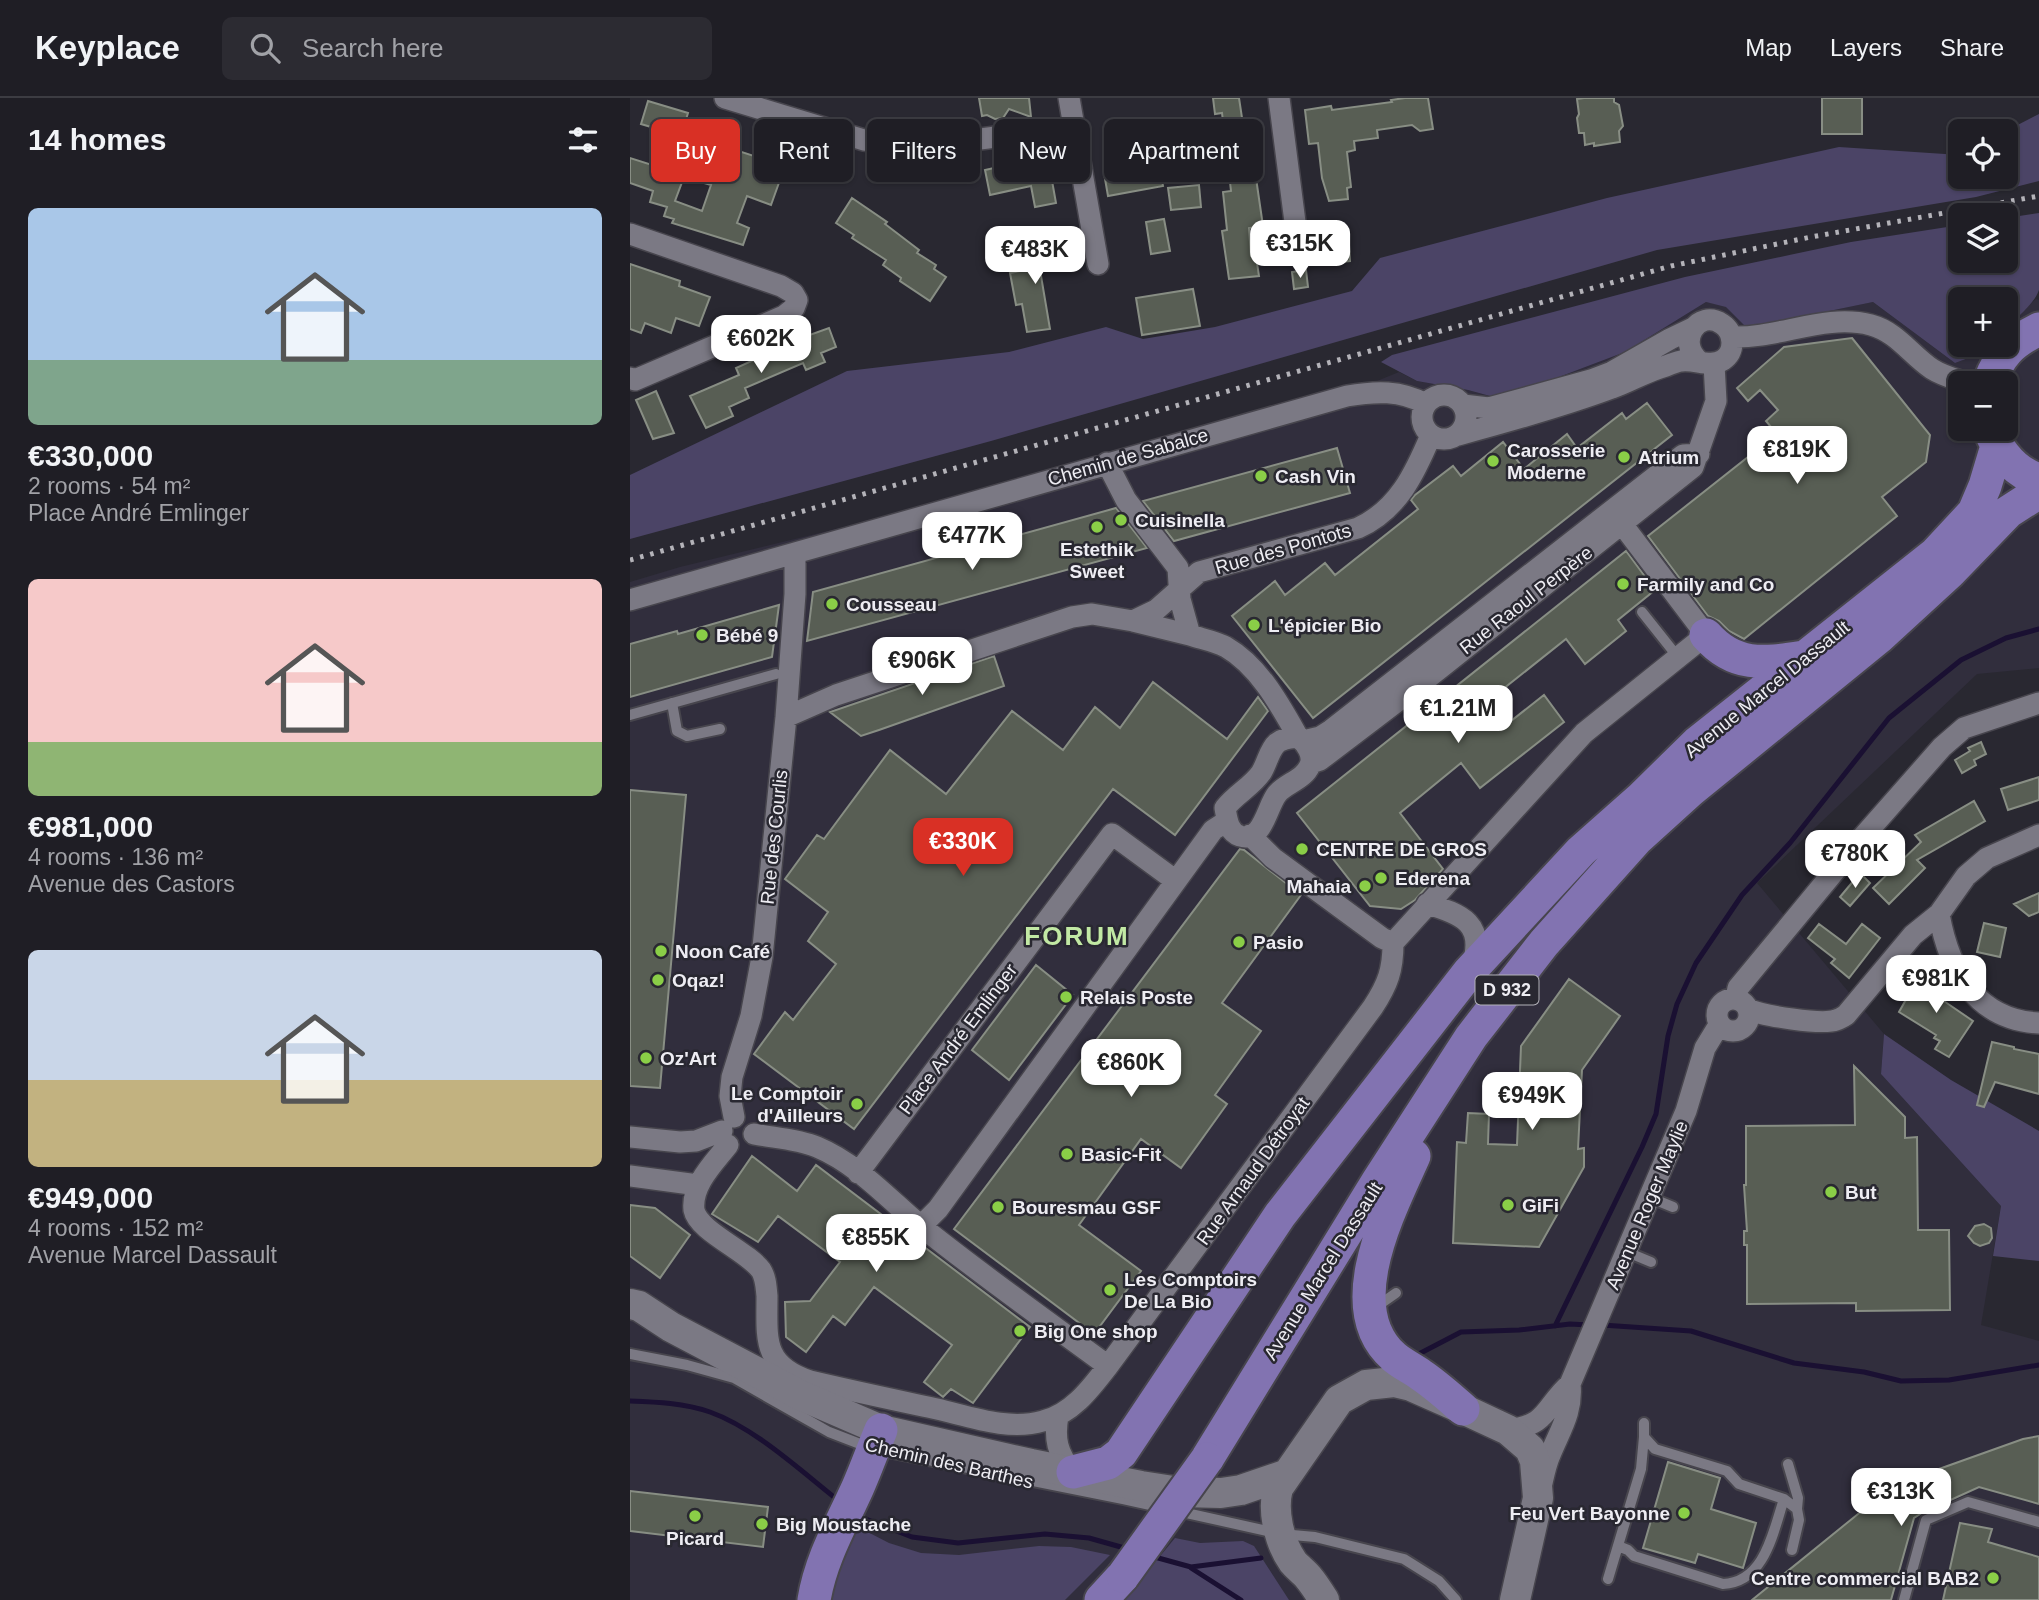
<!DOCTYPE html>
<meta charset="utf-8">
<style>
:root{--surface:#1f1e25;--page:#2c2b32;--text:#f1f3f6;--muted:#a1a2a7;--line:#3c3c42;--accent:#d93025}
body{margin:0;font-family:Helvetica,sans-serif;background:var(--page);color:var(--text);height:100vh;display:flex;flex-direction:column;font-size:26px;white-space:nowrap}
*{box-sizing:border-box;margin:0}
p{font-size:23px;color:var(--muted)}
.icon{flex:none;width:38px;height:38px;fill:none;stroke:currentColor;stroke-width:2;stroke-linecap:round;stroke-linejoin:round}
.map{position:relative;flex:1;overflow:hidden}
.drawer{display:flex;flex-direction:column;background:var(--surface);width:630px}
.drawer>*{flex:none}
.hud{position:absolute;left:21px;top:21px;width:665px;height:63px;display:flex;gap:14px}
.fabs{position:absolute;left:1318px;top:21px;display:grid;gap:14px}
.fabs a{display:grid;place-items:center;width:70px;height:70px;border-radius:10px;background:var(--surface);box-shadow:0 2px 5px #0004,0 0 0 2px var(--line);font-size:35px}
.price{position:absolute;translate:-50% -60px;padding:0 16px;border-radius:14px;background:#fff;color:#222;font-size:23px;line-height:46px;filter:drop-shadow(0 2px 4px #0008)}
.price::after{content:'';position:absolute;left:50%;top:42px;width:21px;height:16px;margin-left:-10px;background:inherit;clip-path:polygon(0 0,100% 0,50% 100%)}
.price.current{background:var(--accent);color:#fff}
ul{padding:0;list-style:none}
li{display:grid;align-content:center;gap:14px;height:371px;padding:0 28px}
li span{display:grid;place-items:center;height:217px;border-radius:10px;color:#555}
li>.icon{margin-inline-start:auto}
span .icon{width:126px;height:126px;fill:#fffc;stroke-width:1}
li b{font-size:30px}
h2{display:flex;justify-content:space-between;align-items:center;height:84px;padding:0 28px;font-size:30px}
.chip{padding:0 24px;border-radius:10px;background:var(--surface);box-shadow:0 2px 5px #0004,0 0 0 2px var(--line);font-size:24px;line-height:63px}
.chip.current{background:var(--accent);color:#fff}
header{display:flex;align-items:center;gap:42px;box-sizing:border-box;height:98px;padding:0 35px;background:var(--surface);border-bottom:2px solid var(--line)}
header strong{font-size:33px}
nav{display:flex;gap:38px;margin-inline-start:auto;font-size:24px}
.search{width:490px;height:63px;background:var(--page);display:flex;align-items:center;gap:18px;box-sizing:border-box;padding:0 24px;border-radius:10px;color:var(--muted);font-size:26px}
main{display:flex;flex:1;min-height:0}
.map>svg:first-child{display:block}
.built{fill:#312e3d;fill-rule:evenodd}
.green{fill:#4b4466}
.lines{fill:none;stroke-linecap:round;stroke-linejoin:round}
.stream{stroke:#1a1032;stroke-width:5}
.building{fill:#585e54;stroke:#888e84;stroke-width:2;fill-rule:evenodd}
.lane-casing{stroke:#47454d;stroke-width:14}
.street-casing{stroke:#47454d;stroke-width:24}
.secondary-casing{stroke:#47454d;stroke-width:33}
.primary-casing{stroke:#47454d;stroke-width:37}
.lane{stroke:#7b7984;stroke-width:10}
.street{stroke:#7b7984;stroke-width:21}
.secondary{stroke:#7b7984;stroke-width:30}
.primary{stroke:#8273b1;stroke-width:33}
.rail{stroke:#b4b3b9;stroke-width:5;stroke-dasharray:3.5 7;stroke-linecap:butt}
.primary-bridge-casing{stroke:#47454d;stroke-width:37;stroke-linecap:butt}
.primary-bridge{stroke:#8273b1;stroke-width:33}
.poi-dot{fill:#8ace47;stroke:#292831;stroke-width:2.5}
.labels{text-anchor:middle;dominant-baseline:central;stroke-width:5;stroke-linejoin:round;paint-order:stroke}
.shield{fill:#292831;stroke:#b3b2b9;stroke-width:2}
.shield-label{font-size:18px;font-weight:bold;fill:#eeedf3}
.poi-label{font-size:19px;font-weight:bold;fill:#eeedf3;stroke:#292831;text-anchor:start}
.street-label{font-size:19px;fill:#eeedf3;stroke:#292831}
.district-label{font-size:26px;font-weight:bold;letter-spacing:2px;fill:#c2e9a4;stroke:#292831}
</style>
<header>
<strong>Keyplace</strong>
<div class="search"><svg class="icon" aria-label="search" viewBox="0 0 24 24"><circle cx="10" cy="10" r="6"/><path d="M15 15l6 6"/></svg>Search here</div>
<nav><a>Map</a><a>Layers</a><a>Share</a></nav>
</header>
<main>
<section class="drawer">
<h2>14 homes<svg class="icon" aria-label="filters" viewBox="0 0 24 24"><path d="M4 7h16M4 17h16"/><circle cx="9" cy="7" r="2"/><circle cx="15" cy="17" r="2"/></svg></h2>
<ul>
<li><span style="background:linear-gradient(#a9c7e8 70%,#7fa58c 0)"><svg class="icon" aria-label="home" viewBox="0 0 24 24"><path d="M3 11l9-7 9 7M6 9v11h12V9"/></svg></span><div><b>€330,000</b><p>2 rooms · 54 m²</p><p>Place André Emlinger</p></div></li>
<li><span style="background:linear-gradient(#f6c9c9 75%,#8fb573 0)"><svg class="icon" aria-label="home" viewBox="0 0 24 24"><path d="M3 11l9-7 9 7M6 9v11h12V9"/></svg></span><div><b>€981,000</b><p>4 rooms · 136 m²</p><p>Avenue des Castors</p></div></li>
<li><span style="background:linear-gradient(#c9d6e8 60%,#c2b280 0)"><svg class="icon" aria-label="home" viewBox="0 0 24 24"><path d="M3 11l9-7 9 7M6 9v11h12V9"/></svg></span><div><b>€949,000</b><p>4 rooms · 152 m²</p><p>Avenue Marcel Dassault</p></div></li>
</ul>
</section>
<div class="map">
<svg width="1409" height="1502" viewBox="0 0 1409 1502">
<rect width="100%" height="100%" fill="#292831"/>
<!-- built -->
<path class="built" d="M1406,201L1409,202V570L1347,576L1127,785L1254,936L1251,976L1371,1108L1351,1227L1409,1243V1502H0V484L50,469L477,365L703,301L769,274L787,283L838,292L871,301L995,254L1076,204L1096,208L1117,229L1243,204L1325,265L1363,251L1385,219ZM1330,285H1376V331H1330Z"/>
<!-- green -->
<path class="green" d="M1409,16V83L1346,99L1027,152L361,343L0,441V377L217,273L379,254L476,229L513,241L585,229L722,193L750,160L977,100L1209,49L1330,57V79H1376V33Z
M1409,115V192C1404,207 1385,219 1376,233V201H1330V247H1366L1363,251L1325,265L1243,204L1117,230L1096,209L1076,204L995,254L871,301L838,292L787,283L751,264L762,257L1055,179L1221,144L1330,127V163H1376V120Z
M1254,936L1321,982L1409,1033V1163L1363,1158L1371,1108L1251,976Z
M228,1429L259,1445L291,1455L329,1457L409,1448L441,1449L480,1457L435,1502H201V1484Z
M545,1440L570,1445L613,1443L624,1448L659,1502H494Z"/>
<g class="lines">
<!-- stream -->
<path class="stream" d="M972,1227L1061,1233L1164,1265L1234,1274L1271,1283L1319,1282L1409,1267
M925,1228L1012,1049L1026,1016L1038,938L1047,906L1066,865L1112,797L1160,745L1259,620L1331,562L1376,540L1409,531
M783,1259L831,1234L889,1232L940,1226L959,1227
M0,1303C27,1304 54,1305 80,1314C125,1330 171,1373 209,1403
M228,1418L282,1439L328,1445L415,1436L459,1440L498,1451
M521,1458L561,1469L631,1460
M561,1470L611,1502"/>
</g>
<!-- building -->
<path class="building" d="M349,0H399L401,19L379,11L373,20L365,21L357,17L352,18Z
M583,0H609L614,33L619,32L633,128L619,130L621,158H626L629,178L599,181L592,133L597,132L593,94L601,93L592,15L585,16Z
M775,0H798L803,31L790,33L782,27L747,32L748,40L724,43L725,52L717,54L721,89L717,90L718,101L699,103L692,80L688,45L679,46L675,12L701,8L702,12L762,4L761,2Z
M954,0H984V4L989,7L993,28L989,33L990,44L964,48V45L955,47L954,35H949L947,20L949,16L947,1Z
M1192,0H1232V36H1192Z
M18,3L58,15L51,38L11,26Z
M56,36L155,68L141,107L117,98L107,125L119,130L113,147L42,125L44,121L34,118L37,109L20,104L23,93L0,85V60L44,74ZM54,79L81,87L72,113L45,103Z
M529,65L533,88L478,98L474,75Z
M419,66L426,105L405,109L401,88L360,97L355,72L373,68L374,76Z
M569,87L571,109L541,112L538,90Z
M222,100L257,124L255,126L289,152L287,155L306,167L304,171L316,179L300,203L270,183L271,180L253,167L256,162L222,140L224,137L206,125Z
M534,121L540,153L521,156L516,124Z
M689,131H718L720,163L691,166Z
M426,140L429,168L410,172L420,231L397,234L392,206L386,207L380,175L406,170L403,156L407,155L404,144Z
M0,166L50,183L49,188L80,199L69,228L46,220L41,235L15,225L11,235L0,231Z
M676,172L678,189L664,191L662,174Z
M563,191L570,228L512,237L506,200Z
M199,230L206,249L191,255L195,264L176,272L173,265L115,290L119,300L99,309L103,318L76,330L60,298L109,277L106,270L164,244L163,241L176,235L177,238Z
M1222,240L1300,337L1296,364L1252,399L1267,418L1114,541L1099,533L1089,523L1078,518L1018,438L1147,336L1136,323L1148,312L1130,292L1118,303L1107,290L1154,249Z
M26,293L44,335L23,341L6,302Z
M1017,305L1042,337L683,620L602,518L645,483L655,497L695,465L705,477L788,411L781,402L785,397L823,368L831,378L873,344L894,371L937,336L947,350L992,315L996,321Z
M707,350L720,395L544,443L513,403Z
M486,410L517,450L177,543L183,494Z
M996,453L1025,492L988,522L996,533L955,566L936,541L853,607L872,630L914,597L934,624L850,690L831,665L770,715L813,771L785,802L771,811L740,808L667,715Z
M149,507L142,559L0,599V546L47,533L48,536Z
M364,558L374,588L249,632L231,638L200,614Z
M523,584L597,641L628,599L638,613L545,737L483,691L224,1031L124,956L155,914L163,922L206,866L178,843L198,814L155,781L187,737L194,741L260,652L316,696L382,613L433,652L465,609L490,630Z
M1351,644L1356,656L1344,662L1346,667L1332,675L1325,662L1340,653L1338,650Z
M1409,679V702L1378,712L1371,691Z
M0,692L56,697L30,990L0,988Z
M1344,703L1355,723L1287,762L1295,770L1259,806L1243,790L1291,744L1285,737Z
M610,751L614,752L671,797L592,905L631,933L585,997L597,1006L551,1070L511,1041L449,1127L511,1173L464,1236L324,1131Z
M1230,775L1240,785L1220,808L1210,799Z
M1409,795V814L1399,818L1384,806Z
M1354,825L1376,830L1370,859L1347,854Z
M1189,826L1216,846L1232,826L1250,840L1219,880L1201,865L1205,861L1178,840Z
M406,867L443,897L379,982L342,952Z
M1291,875L1313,889L1308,899L1343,923L1319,959L1305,951L1310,943L1304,940L1306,937L1269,914Z
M939,881L990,918L952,972L948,1051L954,1050V1069L909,1149L823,1145L827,1044L836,1045L838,1015L859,1016L858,1046L887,1047L891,948Z
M1362,944L1384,949V951L1409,956V996L1365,984L1354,1009L1347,1007Z
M1224,968L1275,1019V1040L1287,1039L1288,1132H1319L1320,1212L1226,1213V1205L1117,1206V1147H1114V1133H1117L1114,1087H1116V1028L1225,1027Z
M122,1058L167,1093L186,1067L400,1229L343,1305L321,1291L313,1299L294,1284L322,1247L244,1189L215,1227L203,1218L176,1254L156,1239L155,1204L180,1203L210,1164L148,1118L128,1144L82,1116Z
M0,1107L25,1110L60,1137L30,1180L0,1158Z
M1354,1126L1361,1130L1362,1140L1359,1145L1350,1148L1344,1145L1338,1138L1345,1128Z
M1409,1338V1406L1349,1389L1292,1415L1284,1420L1261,1502H1122L1228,1416L1259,1398L1309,1371L1393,1341Z
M1038,1364L1090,1380L1081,1411L1126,1425L1113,1470L1068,1456L1065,1465L1013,1450Z
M0,1393L138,1409L133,1449L0,1433Z
M1330,1425L1362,1431L1358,1444L1409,1459V1502H1313Z"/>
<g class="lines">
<!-- lane casing -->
<g class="lane-casing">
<path id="lane" d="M1012,514L1047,558
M42,605L47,633L57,638L90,631
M0,617L146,576
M1021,1100L1043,1109
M997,1154L1021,1164
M746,1209L766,1195
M0,1256L57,1267L104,1280L199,1334L243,1351L493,1401L651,1436L685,1439L774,1461L809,1483L826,1502
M1014,1325V1339L1025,1351L1097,1373L1109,1386L1154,1401L1167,1411L1169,1422L1162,1452
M1158,1366L1168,1400L1167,1411
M988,1448L998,1452L1004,1458L1093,1486C1135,1484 1143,1434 1154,1401
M978,1481L1011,1371L1014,1339
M1274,1502L1296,1422L1338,1404L1409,1424"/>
</g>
<!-- street casing -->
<g class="street-casing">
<path id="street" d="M95,0L234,42L288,49L444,29
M439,0L468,166
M649,0L669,155
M0,136L151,188L163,195L167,202L164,210L154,218L5,282L0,280
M1101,239C1148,241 1195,215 1241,227C1267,234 1281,257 1302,271C1313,278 1325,281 1337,285
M792 319a22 22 0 1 1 44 0a22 22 0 1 1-44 0Z
M833,307L859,310L961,282L982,274L1040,241L1063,230
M828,337C880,323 931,309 982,290C1000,284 1017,273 1036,268C1041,266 1046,264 1051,263C1066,261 1080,270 1093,262C1106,253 1104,234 1092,226C1068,210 1046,244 1069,263
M477,365L496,402L548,470L550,501L560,537C572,541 585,543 596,549C629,568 650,607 668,639
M0,502L717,298C746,293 770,292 796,306
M503,523L560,537
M156,619L206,597L442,519L462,516L503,523L526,512L569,474L728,430C768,412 785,375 801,337
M668,639C676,645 684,657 680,667C674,682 656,685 647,696C637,708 633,745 610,738C598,734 597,721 595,710C606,696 621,689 631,675C637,666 639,652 647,645C653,640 661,640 668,639Z
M673,643L690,639L701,632L1053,357L1069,356
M681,665L690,662L794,583L1063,369L1086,303L1084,266
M620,737L643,760L752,840L763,845
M797,806C832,816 856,826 842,868
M1309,816C1319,872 1346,922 1409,925
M1106,900L1108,890L1231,741L1312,649L1334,630L1409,605
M1087 917a16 16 0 1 1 32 0a16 16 0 1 1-32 0Z
M1118,911C1132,918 1192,927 1206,922C1210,921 1213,919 1216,917L1283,837L1309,816L1336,778L1357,760L1409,737
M104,1019L100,998L102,979L121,918L132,859L156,619L165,496V455
M124,1036C144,1040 167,1041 187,1049C230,1067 262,1105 297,1133C356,1180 418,1224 478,1268
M0,1039L50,1044L66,1043L92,1033
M98,1047C84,1065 61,1087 64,1112C68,1133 117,1153 131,1172C136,1180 136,1189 137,1198C137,1241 132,1267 180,1283C222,1293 265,1302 307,1311C341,1319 379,1333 413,1323C442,1316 461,1290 478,1268L743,909C758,886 763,872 763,845L954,635L1076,537L992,426
M228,1075L482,736L546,783
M0,1078L68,1087
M291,1128L308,1111L583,732L597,723
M428,1318C424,1340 427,1356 443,1374
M878,1332C919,1327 914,1309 940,1286L1056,1013L1075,950L1089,927
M912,1385C914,1376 916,1366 920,1357C930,1332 943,1314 940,1286"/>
</g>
<!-- secondary casing -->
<g class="secondary-casing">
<path id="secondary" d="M0,1206L9,1208L41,1229L170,1297L251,1332L401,1366L511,1388L550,1394L591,1395L611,1392L655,1377
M694,1502C689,1494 684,1486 678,1479C674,1474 667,1469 663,1464C649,1444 642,1413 648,1390L709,1302L736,1287L764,1284L781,1288L833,1311L878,1332L900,1351L905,1363L908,1400L885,1502"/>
</g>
<!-- primary casing -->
<g class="primary-casing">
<path id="primary" d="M1359,285C1370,256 1381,245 1409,231
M1359,331C1369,354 1384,374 1409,382
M1076,537C1105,570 1134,565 1174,559
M1000,715L1012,699L1067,645L1305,456L1344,414L1355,388L1367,348
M784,1058C760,1112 708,1210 764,1259C772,1266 783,1271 791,1277C806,1287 819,1299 833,1311
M577,1361L748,1083L841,939L914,845L1007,741L1060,693L1248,540L1320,474L1378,414L1409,394
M443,1374L478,1365L491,1355L650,1117L839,874L951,753L1012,699
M184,1502C191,1460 211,1427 228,1389C236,1371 243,1351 251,1332
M471,1502L493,1478"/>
</g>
<!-- lane -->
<use href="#lane" class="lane"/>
<!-- street -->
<use href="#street" class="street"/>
<!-- secondary -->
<use href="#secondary" class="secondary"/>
<!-- primary -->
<use href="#primary" class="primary"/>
<!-- rail -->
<path class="rail" d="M0,462L1041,168L1181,139L1409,98"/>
<!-- primary-bridge casing -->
<g class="primary-bridge-casing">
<path id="primary-bridge" d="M493,1478L577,1361"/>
</g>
<!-- primary-bridge -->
<use href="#primary-bridge" class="primary-bridge"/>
</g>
<!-- markers -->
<g class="poi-dot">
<circle cx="994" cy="359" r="7"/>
<circle cx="863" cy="363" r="7"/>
<circle cx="631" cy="378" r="7"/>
<circle cx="491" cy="422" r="7"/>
<circle cx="467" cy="429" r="7"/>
<circle cx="993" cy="486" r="7"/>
<circle cx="202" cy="506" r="7"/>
<circle cx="624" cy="527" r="7"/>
<circle cx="72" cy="537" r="7"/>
<circle cx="672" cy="751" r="7"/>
<circle cx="751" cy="780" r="7"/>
<circle cx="735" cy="788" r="7"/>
<circle cx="609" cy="844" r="7"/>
<circle cx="31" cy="853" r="7"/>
<circle cx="28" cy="882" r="7"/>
<circle cx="436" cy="899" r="7"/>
<circle cx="16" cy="960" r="7"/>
<circle cx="227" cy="1006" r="7"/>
<circle cx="437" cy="1056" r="7"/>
<circle cx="1201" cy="1094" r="7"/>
<circle cx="878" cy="1107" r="7"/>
<circle cx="368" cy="1109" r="7"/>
<circle cx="480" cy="1192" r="7"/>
<circle cx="390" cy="1233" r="7"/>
<circle cx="1054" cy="1415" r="7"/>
<circle cx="65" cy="1418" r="7"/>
<circle cx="132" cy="1426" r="7"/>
<circle cx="1363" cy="1480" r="7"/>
</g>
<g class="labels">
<!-- shield labels -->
<rect class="shield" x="845.5" y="877.5" width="63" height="29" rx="5"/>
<g class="shield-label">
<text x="877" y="892">D 932</text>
</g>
<!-- poi labels -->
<g class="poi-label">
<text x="877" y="352">Carosserie<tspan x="877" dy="22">Moderne</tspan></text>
<text x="1008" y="359">Atrium</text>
<text x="645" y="378">Cash Vin</text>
<text x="505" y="422">Cuisinella</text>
<text x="467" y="451" text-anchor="middle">Estethik<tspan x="467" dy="22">Sweet</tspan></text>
<text x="1007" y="486">Farmily and Co</text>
<text x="216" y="506">Cousseau</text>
<text x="638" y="527">L'épicier Bio</text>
<text x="86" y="537">Bébé 9</text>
<text x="686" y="751">CENTRE DE GROS</text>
<text x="765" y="780">Ederena</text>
<text x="721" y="788" text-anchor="end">Mahaia</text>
<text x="623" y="844">Pasio</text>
<text x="45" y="853">Noon Café</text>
<text x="42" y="882">Oqaz!</text>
<text x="450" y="899">Relais Poste</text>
<text x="30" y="960">Oz'Art</text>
<text x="213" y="995" text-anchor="end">Le Comptoir<tspan x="213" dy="22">d'Ailleurs</tspan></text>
<text x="451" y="1056">Basic-Fit</text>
<text x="1215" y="1094">But</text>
<text x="892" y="1107">GiFi</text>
<text x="382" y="1109">Bouresmau GSF</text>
<text x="494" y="1181">Les Comptoirs<tspan x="494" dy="22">De La Bio</tspan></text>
<text x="404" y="1233">Big One shop</text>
<text x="1040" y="1415" text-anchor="end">Feu Vert Bayonne</text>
<text x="146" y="1426">Big Moustache</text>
<text x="65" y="1440" text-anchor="middle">Picard</text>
<text x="1349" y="1480" text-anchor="end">Centre commercial BAB2</text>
</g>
<!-- street labels -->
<g class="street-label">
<text transform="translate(498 359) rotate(-16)">Chemin de Sabalce</text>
<text transform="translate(653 451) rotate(-16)">Rue des Pontots</text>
<text transform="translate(896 502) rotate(-38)">Rue Raoul Perpère</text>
<text transform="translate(1137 591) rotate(-39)">Avenue Marcel Dassault</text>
<text transform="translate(144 739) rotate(-84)">Rue des Courlis</text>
<text transform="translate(328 941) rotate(-53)">Place André Emlinger</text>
<text transform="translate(623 1073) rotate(-54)">Rue Arnaud Détroyat</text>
<text transform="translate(1017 1107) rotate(-67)">Avenue Roger Maylie</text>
<text transform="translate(693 1173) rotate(-58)">Avenue Marcel Dassault</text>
<text transform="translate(319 1365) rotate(13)">Chemin des Barthes</text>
</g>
<!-- district labels -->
<g class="district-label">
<text x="447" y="838">FORUM</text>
</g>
</g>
</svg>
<div class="fabs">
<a><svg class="icon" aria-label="locate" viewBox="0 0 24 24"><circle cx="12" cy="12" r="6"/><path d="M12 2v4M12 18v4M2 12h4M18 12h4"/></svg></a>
<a><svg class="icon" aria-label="layers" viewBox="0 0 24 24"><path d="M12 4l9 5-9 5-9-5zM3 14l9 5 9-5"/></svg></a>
<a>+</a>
<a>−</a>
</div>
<b class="price" style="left:670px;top:182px">€315K</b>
<b class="price" style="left:405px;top:188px">€483K</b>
<b class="price" style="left:131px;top:277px">€602K</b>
<b class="price" style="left:1167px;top:388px">€819K</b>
<b class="price" style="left:342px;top:474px">€477K</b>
<b class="price" style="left:292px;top:599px">€906K</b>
<b class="price" style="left:828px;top:647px">€1.21M</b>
<b class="price current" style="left:333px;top:780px">€330K</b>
<b class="price" style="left:1225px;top:792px">€780K</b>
<b class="price" style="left:1306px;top:917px">€981K</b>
<b class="price" style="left:501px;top:1001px">€860K</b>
<b class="price" style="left:902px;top:1034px">€949K</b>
<b class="price" style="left:246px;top:1176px">€855K</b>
<b class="price" style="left:1271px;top:1430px">€313K</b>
<div class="hud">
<a class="chip current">Buy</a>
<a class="chip">Rent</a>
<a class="chip">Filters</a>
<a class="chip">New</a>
<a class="chip">Apartment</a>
</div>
</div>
</main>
